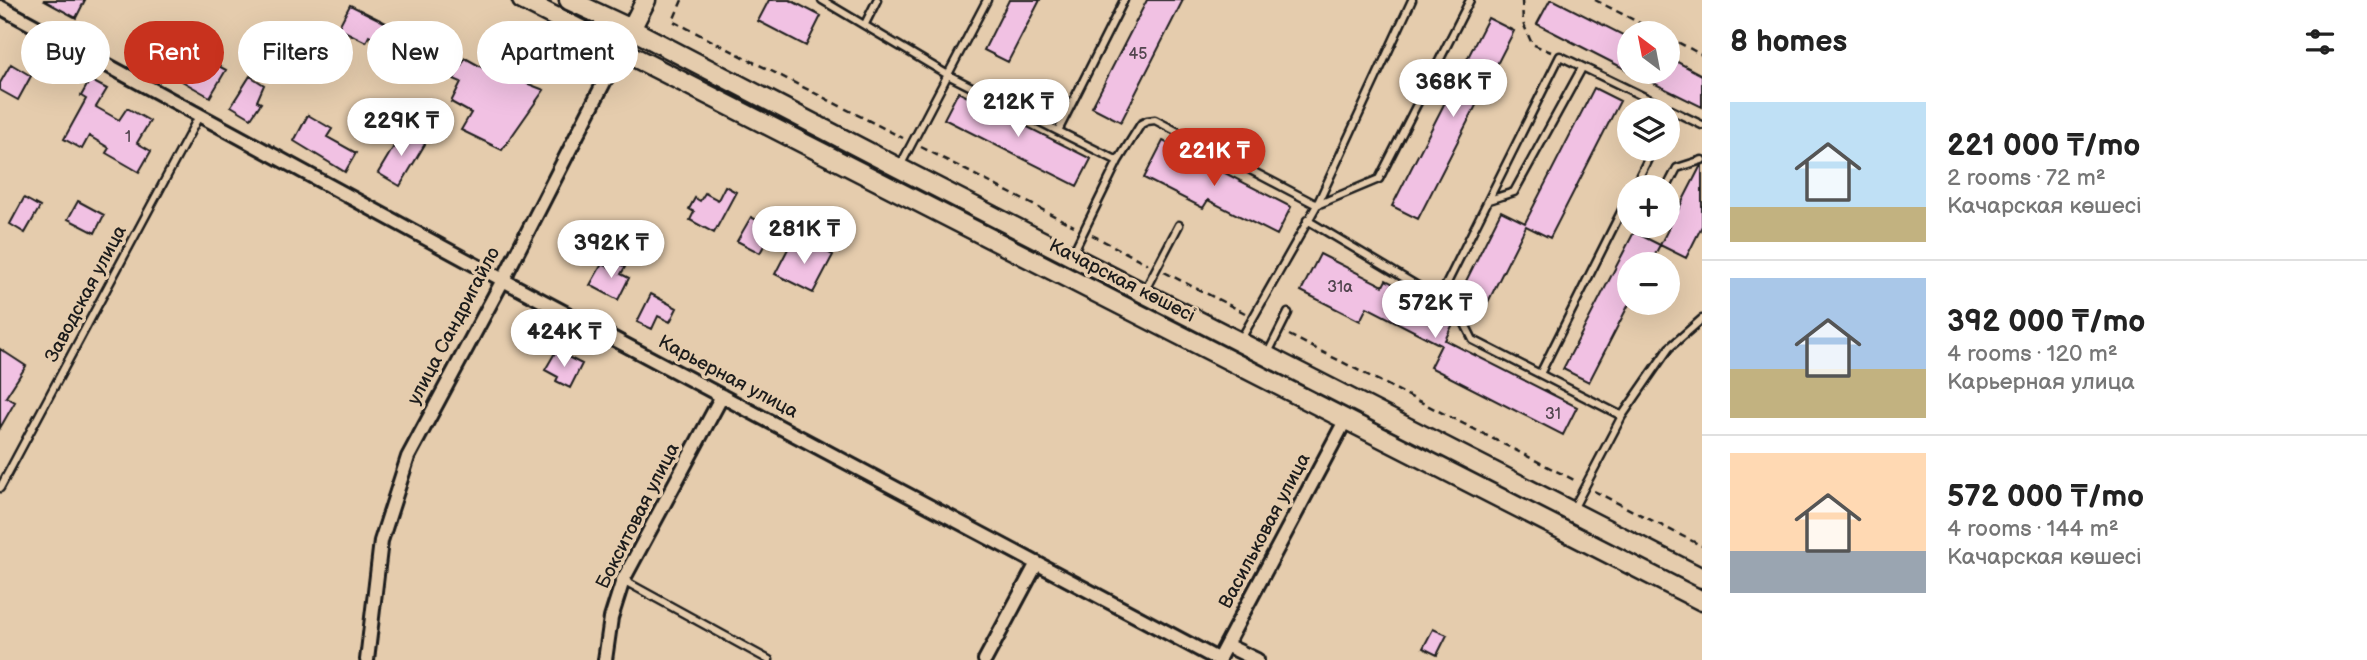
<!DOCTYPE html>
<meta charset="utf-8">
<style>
:root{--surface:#fff;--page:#f6f6f6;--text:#222;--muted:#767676;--line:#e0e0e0;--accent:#c8321e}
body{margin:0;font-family:"Balsamiq Sans",sans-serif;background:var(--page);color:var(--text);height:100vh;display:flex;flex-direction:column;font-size:26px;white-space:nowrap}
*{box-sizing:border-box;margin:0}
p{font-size:23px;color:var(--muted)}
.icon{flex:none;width:38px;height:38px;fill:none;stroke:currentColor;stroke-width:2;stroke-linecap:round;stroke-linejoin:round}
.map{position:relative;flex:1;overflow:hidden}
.details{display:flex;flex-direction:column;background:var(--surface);width:665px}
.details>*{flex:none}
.guide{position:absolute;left:21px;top:21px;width:665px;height:63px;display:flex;gap:14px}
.needle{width:46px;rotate:328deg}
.fabs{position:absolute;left:1617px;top:21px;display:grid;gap:14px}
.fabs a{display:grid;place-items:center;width:63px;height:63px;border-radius:50%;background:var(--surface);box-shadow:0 7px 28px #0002;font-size:35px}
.price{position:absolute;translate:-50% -60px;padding:0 16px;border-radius:24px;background:#fff;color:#222;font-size:23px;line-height:46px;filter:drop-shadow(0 2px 4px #0008)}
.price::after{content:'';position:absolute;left:50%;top:42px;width:21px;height:16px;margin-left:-10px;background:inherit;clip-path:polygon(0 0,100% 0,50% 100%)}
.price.active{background:var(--accent);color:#fff}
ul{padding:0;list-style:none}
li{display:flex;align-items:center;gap:21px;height:175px;padding:0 28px}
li+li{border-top:2px solid var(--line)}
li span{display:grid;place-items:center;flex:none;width:196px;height:140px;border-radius:0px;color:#555}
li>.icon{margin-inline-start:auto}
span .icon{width:84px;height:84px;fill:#fffc;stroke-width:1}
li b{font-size:30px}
h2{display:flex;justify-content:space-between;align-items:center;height:84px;padding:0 28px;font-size:30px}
.chip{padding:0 24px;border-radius:32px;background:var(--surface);box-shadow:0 7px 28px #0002;font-size:24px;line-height:63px}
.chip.active{background:var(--accent);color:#fff}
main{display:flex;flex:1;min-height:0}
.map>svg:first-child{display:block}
.building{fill:#f1c1e3;stroke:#1c1c1c;stroke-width:2}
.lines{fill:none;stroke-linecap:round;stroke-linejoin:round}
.lane-casing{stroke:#1c1c1c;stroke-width:11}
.street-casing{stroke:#1c1c1c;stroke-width:18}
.secondary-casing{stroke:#1c1c1c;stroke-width:23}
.path{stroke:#1c1c1c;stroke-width:2.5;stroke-dasharray:7 5;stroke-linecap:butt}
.lane{stroke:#e5ccad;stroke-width:6}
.street{stroke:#e5ccad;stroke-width:12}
.secondary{stroke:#e5ccad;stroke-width:18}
.labels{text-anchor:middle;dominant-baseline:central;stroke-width:7;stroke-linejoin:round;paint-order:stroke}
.number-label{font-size:16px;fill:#51454e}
.street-label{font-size:19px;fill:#1c1c1c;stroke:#e5ccad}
</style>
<main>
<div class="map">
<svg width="1702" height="660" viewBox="0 0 1702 660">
<rect width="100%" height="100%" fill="#e5ccad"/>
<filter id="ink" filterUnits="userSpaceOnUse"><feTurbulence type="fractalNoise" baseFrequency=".0143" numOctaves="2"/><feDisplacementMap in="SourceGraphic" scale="14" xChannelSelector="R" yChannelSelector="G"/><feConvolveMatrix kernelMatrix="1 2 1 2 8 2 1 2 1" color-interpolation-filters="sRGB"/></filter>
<g filter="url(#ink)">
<!-- building -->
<path class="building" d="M43,0H85L76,18Z
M769,0H790L821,16L806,46L758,21Z
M1009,0H1040L1008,62L984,50Z
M1147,0H1183L1121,122L1092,107Z
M1550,0H1554L1629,38V71L1537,24Z
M350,5L396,28L398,24L424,38L413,59L369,36L366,42L338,28Z
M1488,18L1514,31L1418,219L1392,206Z
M154,31L226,70L210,97L145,60L149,54L143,51Z
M1668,57L1702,75V107L1631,72H1668Z
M465,58L494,74L495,71L544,90L502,150L461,130L471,113L451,102L461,82L454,79Z
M11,64L31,76L18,100L0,90V83Z
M250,76L264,85L257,101L261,103L251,118L231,106Z
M90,80L107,89L96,107L119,120L127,108L150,121L137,143L151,151L139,172L106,153L109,148L89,136L82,149L64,139L86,99L81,96Z
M1594,88L1620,101L1550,238L1526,226L1487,304L1461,291L1501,211L1525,223Z
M958,92L1091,159L1077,186L944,119Z
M308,115L332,129L327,137L356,153L345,172L294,141Z
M403,131L425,144L400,186L378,173Z
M1163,141L1291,207L1277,235L1208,200L1203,208L1144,178Z
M1702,166V226L1686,258L1660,245L1700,167Z
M725,186L736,192L714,233L690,220L694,212L689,209L695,198L700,201L705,193L718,200Z
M24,198L40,207L25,233L10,224Z
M78,201L104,215L95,233L68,219Z
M751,217L773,229L760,253L737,241Z
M1634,232L1660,245L1650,264H1629V304L1589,382L1563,369Z
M791,243L806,250L810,243L833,255L813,293L775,274Z
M1320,254L1383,286L1386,280L1454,316L1456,318L1445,340L1577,407L1563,435L1430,367L1441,345L1367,307L1360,321L1301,291Z
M613,260L625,267L621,274L629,278L618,300L590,285L602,264L609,267Z
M651,294L677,308L670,322L658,316L652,329L637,322Z
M0,349L26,366L6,397L15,402L0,428Z
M556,351L582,364L570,388L556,381L558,377L545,370Z
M1433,629L1447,635L1437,655L1423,648Z"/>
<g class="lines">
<!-- lane casing -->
<g class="lane-casing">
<path id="lane" d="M822,0L948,75L1058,131
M865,24L877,0
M1118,161L1058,131L1124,0
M900,166L987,0
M1634,187L1653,149
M1667,187L1677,168L1702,160
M1489,200L1514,192L1582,68
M1307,220L1458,310L1473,340L1622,416L1572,511
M1072,255L1118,161L1141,124L1147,121L1155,120L1317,205L1412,0
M1145,290L1179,225
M1439,299L1560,56L1702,125
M1241,339L1317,205L1379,179L1470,0
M1267,355L1288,313
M1540,374L1629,196
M1622,416L1669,348L1702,319
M0,488L199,116
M623,580L769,660"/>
</g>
<!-- street casing -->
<g class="street-casing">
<path id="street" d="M0,7L503,280L1219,660
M1226,645L1257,660
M367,660L381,541L408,457L503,280L621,49
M605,660L611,618L623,580L722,396
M985,660L1037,563
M1218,660L1346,419"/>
</g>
<!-- secondary casing -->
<g class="secondary-casing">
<path id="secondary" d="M522,0L1702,601
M569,0L631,29L899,168L1702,578
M627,37L646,0"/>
</g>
<!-- path -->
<path class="path" d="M682,0L673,21L903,138
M1522,0L1523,23L1532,44L1551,52
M1595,0L1659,33
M1668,37L1702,55
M921,147L1074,226
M1092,235L1148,264
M1164,272L1245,313
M1289,335L1576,481
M1594,491L1702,546"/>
<!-- lane -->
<use href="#lane" class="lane"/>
<!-- street -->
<use href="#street" class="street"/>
<!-- secondary -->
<use href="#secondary" class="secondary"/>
</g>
</g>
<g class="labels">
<!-- number labels -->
<g class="number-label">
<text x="1138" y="54">45</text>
<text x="128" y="137">1</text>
<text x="1340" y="287">31а</text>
<text x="1553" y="414">31</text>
</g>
<!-- street labels -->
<g class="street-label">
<text transform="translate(1122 281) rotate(27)">Качарская көшесі</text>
<text transform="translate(86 294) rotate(-62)">Заводская улица</text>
<text transform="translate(454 326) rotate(-62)">улица Сандригайло</text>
<text transform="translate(728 377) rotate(28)">Карьерная улица</text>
<text transform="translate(638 516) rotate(-63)">Бокситовая улица</text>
<text transform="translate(1265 531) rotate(-62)">Васильковая улица</text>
</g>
</g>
</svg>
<div class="fabs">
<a><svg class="needle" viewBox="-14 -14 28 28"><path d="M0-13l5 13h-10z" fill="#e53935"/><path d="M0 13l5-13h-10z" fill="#767676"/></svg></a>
<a><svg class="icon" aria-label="layers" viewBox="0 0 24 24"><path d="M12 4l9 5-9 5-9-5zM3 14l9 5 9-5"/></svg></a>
<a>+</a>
<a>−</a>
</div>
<b class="price" style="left:1453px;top:119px">368K ₸</b>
<b class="price" style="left:1018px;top:139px">212K ₸</b>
<b class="price" style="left:401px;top:158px">229K ₸</b>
<b class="price active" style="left:1214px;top:188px">221K ₸</b>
<b class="price" style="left:804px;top:266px">281K ₸</b>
<b class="price" style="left:611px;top:280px">392K ₸</b>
<b class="price" style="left:1435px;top:340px">572K ₸</b>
<b class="price" style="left:564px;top:369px">424K ₸</b>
<div class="guide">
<a class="chip">Buy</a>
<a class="chip active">Rent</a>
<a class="chip">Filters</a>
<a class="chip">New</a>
<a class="chip">Apartment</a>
</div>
</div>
<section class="details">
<h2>8 homes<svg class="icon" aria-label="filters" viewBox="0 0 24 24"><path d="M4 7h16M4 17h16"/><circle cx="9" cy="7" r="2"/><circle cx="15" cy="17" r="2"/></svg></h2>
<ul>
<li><span style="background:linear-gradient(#bfe0f5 75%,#c2b280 0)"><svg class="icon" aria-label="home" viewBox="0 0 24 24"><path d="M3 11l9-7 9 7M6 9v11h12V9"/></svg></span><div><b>221 000 ₸/mo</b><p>2 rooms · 72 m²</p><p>Качарская көшесі</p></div></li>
<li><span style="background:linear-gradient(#a9c7e8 65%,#c2b280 0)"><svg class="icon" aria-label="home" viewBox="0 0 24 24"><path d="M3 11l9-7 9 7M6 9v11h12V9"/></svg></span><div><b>392 000 ₸/mo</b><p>4 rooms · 120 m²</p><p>Карьерная улица</p></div></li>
<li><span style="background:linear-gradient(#ffd9b3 70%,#9aa5b1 0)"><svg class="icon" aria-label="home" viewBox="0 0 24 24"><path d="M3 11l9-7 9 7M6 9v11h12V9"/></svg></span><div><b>572 000 ₸/mo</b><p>4 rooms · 144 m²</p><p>Качарская көшесі</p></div></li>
</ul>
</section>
</main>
